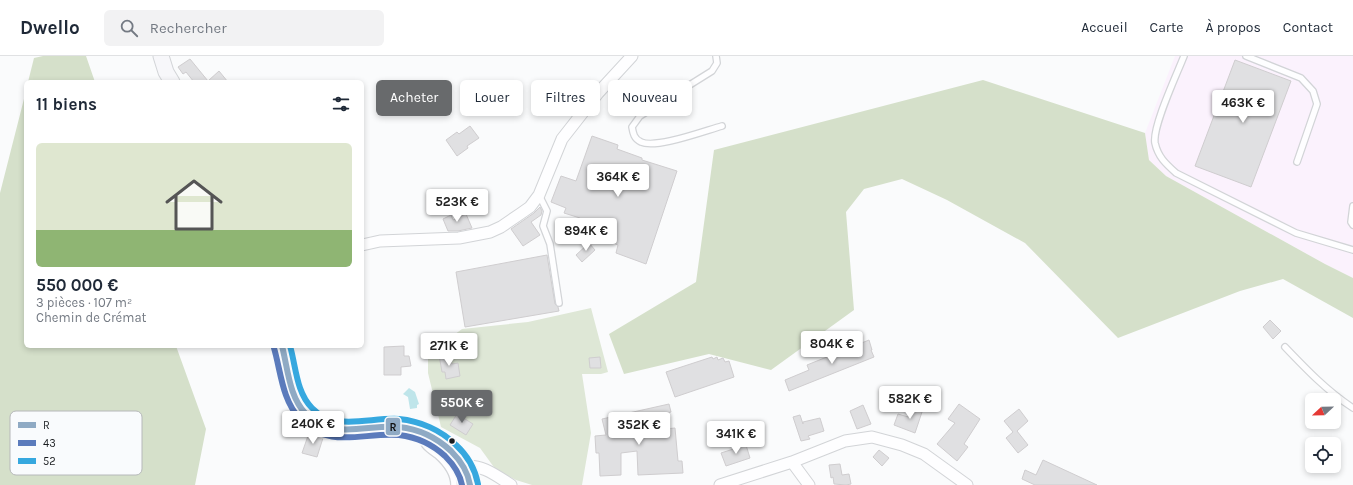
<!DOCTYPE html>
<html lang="fr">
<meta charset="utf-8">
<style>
:root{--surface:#fff;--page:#f2f2f3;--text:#1f2937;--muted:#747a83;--line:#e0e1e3;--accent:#686a6c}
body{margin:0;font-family:Karla,sans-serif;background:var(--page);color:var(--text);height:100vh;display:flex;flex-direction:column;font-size:15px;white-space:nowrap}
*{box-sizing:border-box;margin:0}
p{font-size:13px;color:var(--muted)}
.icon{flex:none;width:22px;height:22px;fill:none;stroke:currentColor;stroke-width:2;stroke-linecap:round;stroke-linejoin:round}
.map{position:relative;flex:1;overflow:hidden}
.panel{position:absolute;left:24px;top:24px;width:340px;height:268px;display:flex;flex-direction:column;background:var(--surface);border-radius:6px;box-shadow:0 2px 6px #0003}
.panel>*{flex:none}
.top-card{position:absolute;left:376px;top:24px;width:380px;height:36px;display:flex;gap:8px}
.needle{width:26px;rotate:248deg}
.tools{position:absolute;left:1305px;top:337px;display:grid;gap:8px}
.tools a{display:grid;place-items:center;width:36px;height:36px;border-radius:6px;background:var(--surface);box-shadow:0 2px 6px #0003;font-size:20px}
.price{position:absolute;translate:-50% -34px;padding:0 9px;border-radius:4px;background:#fff;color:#222;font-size:13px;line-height:26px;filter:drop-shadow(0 1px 2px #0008)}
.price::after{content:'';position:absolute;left:50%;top:24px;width:12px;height:9px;margin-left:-6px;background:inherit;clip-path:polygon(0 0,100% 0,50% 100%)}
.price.on{background:var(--accent);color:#fff}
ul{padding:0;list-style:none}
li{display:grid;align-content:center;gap:8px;height:212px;padding:0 12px}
li span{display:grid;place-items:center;height:124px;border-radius:6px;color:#555}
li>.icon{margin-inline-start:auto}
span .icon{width:72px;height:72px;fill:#fffc;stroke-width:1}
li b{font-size:17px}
h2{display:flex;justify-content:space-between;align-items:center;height:48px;padding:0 12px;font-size:17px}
.chip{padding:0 14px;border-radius:6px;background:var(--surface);box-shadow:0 2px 6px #0003;font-size:14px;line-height:36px}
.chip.on{background:var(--accent);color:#fff}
header{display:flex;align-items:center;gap:24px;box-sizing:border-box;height:56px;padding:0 20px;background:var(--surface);border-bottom:1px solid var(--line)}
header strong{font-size:19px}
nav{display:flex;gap:22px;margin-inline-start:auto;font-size:14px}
.search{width:280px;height:36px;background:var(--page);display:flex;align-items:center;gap:10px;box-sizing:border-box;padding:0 14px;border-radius:6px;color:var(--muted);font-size:15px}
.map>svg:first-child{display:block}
.industrial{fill:#fbf2fd}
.green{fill:#dee7d6}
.forest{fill:#d5e0ca}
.water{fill:#bfe5ea}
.building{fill:#e0e0e2;stroke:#cfcdcf}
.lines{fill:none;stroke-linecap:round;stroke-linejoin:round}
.lane-casing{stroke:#d2d4d7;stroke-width:8}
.street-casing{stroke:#d2d4d7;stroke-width:13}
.secondary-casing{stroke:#d2d4d7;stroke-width:17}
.lane{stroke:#fefeff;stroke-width:5.5}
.street{stroke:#fefeff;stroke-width:11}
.secondary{stroke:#f7f7fa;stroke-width:15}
.bus-1-casing{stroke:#f9fbfd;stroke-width:9}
.bus-2-casing{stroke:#f9fbfd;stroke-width:9}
.bus-3-casing{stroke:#f9fbfd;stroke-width:9}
.bus-1{stroke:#8faac4;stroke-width:6}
.bus-2{stroke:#5b7bbc;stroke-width:6}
.bus-3{stroke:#36a8df;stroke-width:6}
.bus-dot{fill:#191c1f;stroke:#f9fbfd;stroke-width:1.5}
.key{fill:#f9fbfd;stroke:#b6b8ba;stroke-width:1}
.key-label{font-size:11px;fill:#191c1f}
.line-badge{stroke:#f9fbfd;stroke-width:1.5}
.pale-badge-label{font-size:11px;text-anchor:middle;font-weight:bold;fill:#111}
</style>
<header>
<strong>Dwello</strong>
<div class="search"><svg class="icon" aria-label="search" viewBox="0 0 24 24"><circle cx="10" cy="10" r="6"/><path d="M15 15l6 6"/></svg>Rechercher</div>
<nav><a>Accueil</a><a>Carte</a><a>À propos</a><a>Contact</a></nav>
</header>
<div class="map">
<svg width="1353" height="429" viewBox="0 0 1353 429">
<rect width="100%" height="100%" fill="#fafbfc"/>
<!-- industrial -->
<path class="industrial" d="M1175,0H1353V222L1325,208L1166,120L1149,104L1145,77Z"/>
<!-- green -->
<path class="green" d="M591,252L608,316L601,318H582L591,377L582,429H532L516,424L496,414L480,392L441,371L428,317V289L443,287L462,273L528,266Z"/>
<!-- forest -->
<path class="forest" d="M43,0H86L95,26H28L34,2Z
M983,24L1145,77L1149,104L1166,120L1325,208L1353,222V262L1283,223L1240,235L1118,282L1025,187L947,144L902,123L864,133L846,156L854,254L771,314L709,298L624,318L609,278L696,226L714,94Z
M26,35V290H176L206,373L195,429H0V137Z"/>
<!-- water -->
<path class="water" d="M409,332L415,336L419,348L417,349V352L410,353L408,341L403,338Z"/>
<!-- building -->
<path class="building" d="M190,3L208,25L219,15L228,26H194L186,16L183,18L178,11Z
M1235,4L1291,25L1251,131L1195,110Z
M470,70L479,82L467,90L468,92L457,100L446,84L457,76L459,78Z
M592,80L618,89L617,93L642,102V104L677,115L646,208L616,197L618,189L596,180L598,178H588L574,172L580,162L564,157L566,152L551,146L561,120L576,125Z
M540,151L542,155L541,159L531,166L540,179L523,190L511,173L534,157Z
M466,158L472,172L458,175H448L443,163L451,159L453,164Z
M589,187L595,194L582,206L576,199Z
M547,199L555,248L558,251L559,255L465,271L456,216Z
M1270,264L1281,275L1273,283L1263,271Z
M869,284L872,294H871L874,301L789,335L785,324L809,314L807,309Z
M404,290V300H409L411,310L401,311V319H384V291Z
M450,297L452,308L458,307L460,320L446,323L445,316H442L439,299Z
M600,301L601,312H590L589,302Z
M712,301L713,303L717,301L718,304L723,302L725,306L729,305L734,321L675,341L666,316Z
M669,348L671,356L615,369L616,378L675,372L678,405H682L683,417L638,419L637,395L621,397V419L600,420L599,397H596L595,380L606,379L602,363Z
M959,348L980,363L964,388L968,391L957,405L937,388L955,367L948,363Z
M863,349L871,368L857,373L850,355Z
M912,350L923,353L915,377L894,369L898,358L908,361Z
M1019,353L1028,365L1017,375L1028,389L1018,397L1006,382L1013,376L1004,365Z
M457,358L473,368L466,379L450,369Z
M800,359L803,368V366L820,362L824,375L808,380L810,383L801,385L793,361Z
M309,377L323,382L317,401L302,397Z
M746,389L750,402L726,410L721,397Z
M879,394L889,402L882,410L873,401Z
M1043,404L1097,429H1035L1022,423L1025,414L1036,419Z
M840,408L842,419L849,418L851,428L846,429L834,428L833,421L831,422L829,409Z"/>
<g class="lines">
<!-- lane casing -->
<g class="lane-casing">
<path id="lane" d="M716,0L717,7L712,15L640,60L632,71C633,77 634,83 641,86C656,93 704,75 722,70
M1184,0C1177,18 1152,71 1155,87C1158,101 1166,108 1176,117L1296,177L1353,194
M1246,0L1301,22L1313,35L1317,48L1297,106
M539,139L547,155L543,170L550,188L559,247
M1353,150L1351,166L1353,169
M1285,291C1306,313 1327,335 1353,352
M422,380C422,383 423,386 425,389C428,393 433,396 437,399C446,407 454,417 454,429"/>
</g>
<!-- street casing -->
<g class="street-casing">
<path id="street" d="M362,189L380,185L459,182L490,176L501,171L520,158L530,151L539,139L562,83L598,37L632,0
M792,406L809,429
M463,411C481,407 497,420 511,429
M720,429L792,406L845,385L872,381L902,389L924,398L967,429"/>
</g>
<!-- secondary casing -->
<g class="secondary-casing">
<path id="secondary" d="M161,0L166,16L172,26
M282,290C289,313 288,339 306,358C331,383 359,372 390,371C412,370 437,380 453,397C460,406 469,417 470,429"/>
</g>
<!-- lane -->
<use href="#lane" class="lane"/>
<!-- street -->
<use href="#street" class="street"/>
<!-- secondary -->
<use href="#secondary" class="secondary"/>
<!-- bus-1 casing -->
<g class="bus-1-casing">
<path id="bus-1" d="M282,290C288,313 289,341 306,358C333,385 367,368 399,371C419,373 437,382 451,395C460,404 468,416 470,429"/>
</g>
<!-- bus-2 casing -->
<g class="bus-2-casing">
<path id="bus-2" d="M274,292C281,316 282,344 300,363C329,394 363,376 399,379C416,381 433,389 445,400C453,408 460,418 462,429"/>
</g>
<!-- bus-3 casing -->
<g class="bus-3-casing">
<path id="bus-3" d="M290,290C296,310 296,336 312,352C335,376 370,361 399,363C420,365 441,374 456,389C467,399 475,413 478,428"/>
</g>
<!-- bus-1 -->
<use href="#bus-1" class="bus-1"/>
<!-- bus-2 -->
<use href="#bus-2" class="bus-2"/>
<!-- bus-3 -->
<use href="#bus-3" class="bus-3"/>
</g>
<!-- markers -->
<circle class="bus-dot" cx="452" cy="385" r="3.5"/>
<!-- legend -->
<rect x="10" y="355" width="132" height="64" rx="6" class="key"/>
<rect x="18" y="366" width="18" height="6" fill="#8faac4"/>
<rect x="18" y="384" width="18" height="6" fill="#5b7bbc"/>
<rect x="18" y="402" width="18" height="6" fill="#36a8df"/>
<g class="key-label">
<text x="43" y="373">R</text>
<text x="43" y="391">43</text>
<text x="43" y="409">52</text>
</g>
<rect class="line-badge" x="385" y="361" width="16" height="19" rx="4" fill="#8faac4"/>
<g class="pale-badge-label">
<text x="393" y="375">R</text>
</g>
</svg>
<div class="tools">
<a><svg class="needle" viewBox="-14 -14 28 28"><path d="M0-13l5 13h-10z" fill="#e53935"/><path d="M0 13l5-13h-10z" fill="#747a83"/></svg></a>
<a><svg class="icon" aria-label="locate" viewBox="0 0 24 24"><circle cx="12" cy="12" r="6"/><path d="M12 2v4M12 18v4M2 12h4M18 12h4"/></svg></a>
</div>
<b class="price" style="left:1243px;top:68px">463K €</b>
<b class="price" style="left:618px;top:142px">364K €</b>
<b class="price" style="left:457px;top:167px">523K €</b>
<b class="price" style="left:586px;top:196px">894K €</b>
<b class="price" style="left:832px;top:309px">804K €</b>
<b class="price" style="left:449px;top:311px">271K €</b>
<b class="price" style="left:910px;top:364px">582K €</b>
<b class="price on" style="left:462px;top:368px">550K €</b>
<b class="price" style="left:313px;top:389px">240K €</b>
<b class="price" style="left:639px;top:390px">352K €</b>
<b class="price" style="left:736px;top:399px">341K €</b>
<div class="top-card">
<a class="chip on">Acheter</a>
<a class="chip">Louer</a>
<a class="chip">Filtres</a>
<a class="chip">Nouveau</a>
</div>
<section class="panel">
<h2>11 biens<svg class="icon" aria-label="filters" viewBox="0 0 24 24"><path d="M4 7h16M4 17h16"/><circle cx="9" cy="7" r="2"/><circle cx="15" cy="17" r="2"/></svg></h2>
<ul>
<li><span style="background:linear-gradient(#dfe7d0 70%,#8fb573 0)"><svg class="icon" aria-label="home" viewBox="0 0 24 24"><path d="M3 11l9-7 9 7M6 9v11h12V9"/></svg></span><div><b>550 000 €</b><p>3 pièces · 107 m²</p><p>Chemin de Crémat</p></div></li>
</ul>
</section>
</div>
